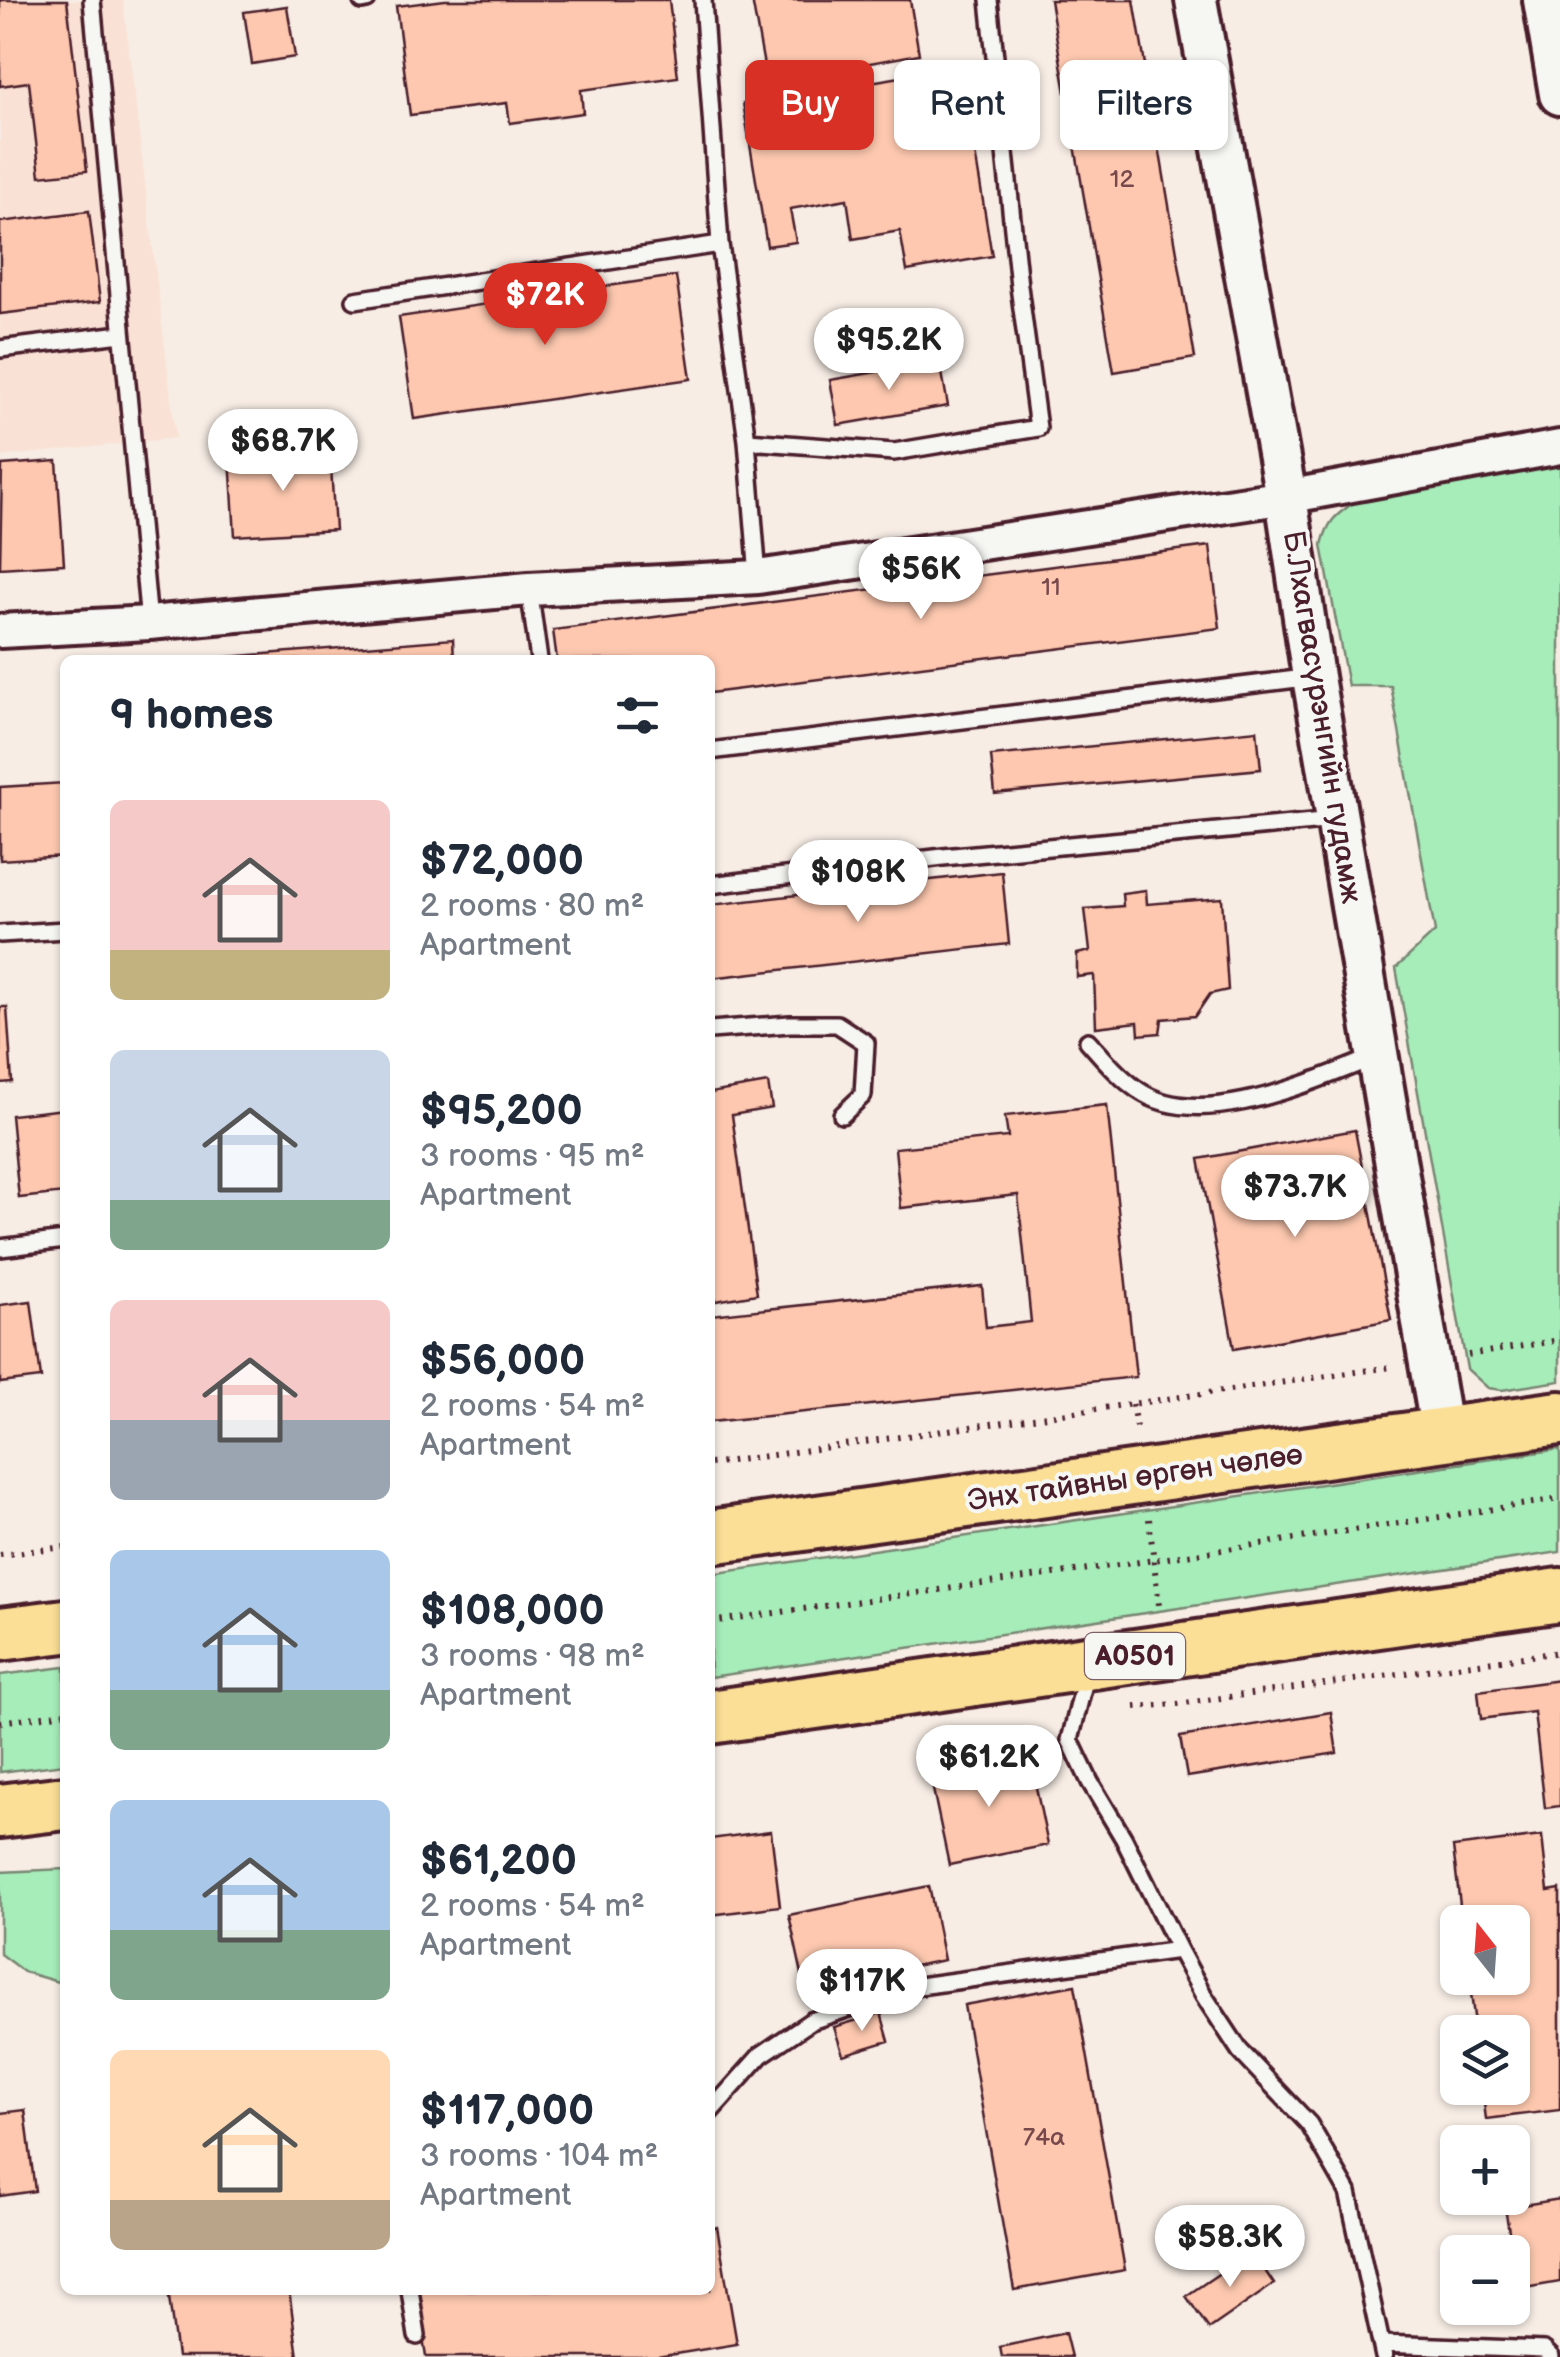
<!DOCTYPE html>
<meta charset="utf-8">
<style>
:root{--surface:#fff;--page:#f2f2f3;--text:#1f2937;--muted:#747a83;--accent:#d93025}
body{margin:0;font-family:"Balsamiq Sans",sans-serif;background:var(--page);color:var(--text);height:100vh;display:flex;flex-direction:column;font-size:38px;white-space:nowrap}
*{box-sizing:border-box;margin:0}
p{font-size:32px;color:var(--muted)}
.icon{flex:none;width:55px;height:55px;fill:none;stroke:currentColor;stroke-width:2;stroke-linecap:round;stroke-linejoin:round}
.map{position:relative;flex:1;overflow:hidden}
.side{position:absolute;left:60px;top:655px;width:655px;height:1640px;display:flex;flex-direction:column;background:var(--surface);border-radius:15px;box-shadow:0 2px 8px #0004}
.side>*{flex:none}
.hud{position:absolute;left:745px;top:60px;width:665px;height:90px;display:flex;gap:20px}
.needle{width:65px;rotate:343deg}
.buttons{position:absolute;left:1440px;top:1905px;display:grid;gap:20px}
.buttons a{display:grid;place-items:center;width:90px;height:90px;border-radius:15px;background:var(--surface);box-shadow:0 2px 8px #0004;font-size:50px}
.price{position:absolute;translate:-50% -85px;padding:0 22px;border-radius:35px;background:#fff;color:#222;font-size:32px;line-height:65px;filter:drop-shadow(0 2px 5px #0008)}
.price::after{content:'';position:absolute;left:50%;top:60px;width:30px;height:22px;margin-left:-15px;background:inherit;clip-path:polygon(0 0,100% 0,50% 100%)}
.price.active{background:var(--accent);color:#fff}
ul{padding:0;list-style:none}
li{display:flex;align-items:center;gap:30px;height:250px;padding:0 50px}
li span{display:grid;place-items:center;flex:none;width:280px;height:200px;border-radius:15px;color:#555}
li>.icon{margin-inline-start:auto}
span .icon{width:120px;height:120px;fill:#fffc;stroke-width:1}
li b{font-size:42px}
h2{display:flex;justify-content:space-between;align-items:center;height:120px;padding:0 50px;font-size:42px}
.tag{padding:0 35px;border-radius:15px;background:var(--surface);box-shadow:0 2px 8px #0004;font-size:35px;line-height:90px}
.tag.active{background:var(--accent);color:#fff}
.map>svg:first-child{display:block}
.built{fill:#f9e2d5}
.green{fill:#a6edba;stroke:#788672;stroke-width:2.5}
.building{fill:#fdc8af;stroke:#4a1f2b;stroke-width:2.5}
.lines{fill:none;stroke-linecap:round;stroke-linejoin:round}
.service-casing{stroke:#4a1f2b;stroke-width:22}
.minor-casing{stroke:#4a1f2b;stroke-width:40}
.tertiary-casing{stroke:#4a1f2b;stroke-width:48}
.trunk-casing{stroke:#4a1f2b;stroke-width:60}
.path{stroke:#4a1f2b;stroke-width:6;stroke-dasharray:2.5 8;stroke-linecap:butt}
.service{stroke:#f6f6f2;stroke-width:15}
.minor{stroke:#f6f6f2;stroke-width:32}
.tertiary{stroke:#f6f6f2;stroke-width:40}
.trunk{stroke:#fbdf96;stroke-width:52}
.labels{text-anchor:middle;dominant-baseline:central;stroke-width:8;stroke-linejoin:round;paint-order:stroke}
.number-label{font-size:25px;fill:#77494c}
.shield{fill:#f6f6f2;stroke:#7e6067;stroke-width:2.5}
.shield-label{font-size:28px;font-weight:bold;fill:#4a1f2b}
.street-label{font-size:30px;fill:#4a1f2b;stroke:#f6f6f2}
</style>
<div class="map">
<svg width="1560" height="2357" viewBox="0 0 1560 2357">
<rect width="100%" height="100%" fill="#f7ede5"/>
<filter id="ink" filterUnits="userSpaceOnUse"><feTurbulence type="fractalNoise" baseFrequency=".01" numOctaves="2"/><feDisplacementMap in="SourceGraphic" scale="20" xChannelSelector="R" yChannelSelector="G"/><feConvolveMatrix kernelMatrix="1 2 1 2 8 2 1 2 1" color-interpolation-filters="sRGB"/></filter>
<g filter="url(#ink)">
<!-- built -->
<path class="built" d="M0,0H123L176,438L0,457Z"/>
<!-- green -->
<path class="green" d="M1560,465V1381L1502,1390L1488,1388L1467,1369L1396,968L1435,932L1391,686H1348L1322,545C1328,520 1336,515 1356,501Z
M1560,1449V1552L710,1677V1574Z
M65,1667V1764L0,1772V1675Z
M65,1869V1984L24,1972L0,1954V1872Z"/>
<!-- building -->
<path class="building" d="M0,0H67L87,171L40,176L29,82L0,86Z
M445,0H669L678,77L581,90L583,113L510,123L507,103L410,115L396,6Z
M752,0H910L919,54L767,82Z
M1050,0H1134L1195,358L1114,372Z
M287,6L295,57L252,64L244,12Z
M961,67L992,256L907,271L900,231L853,239L847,199L790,209L796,242L767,246L743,103Z
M89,211L100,302L0,314V222Z
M676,276L691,379L414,419L399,317Z
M940,361L948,406L838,425L830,380Z
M330,451L335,530L235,536L230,458Z
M57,461L64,564L0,568L2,465Z
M1210,546L1220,628L710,693V660H557L553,630Z
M453,639L454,660H189Z
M1257,730L1261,769L995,794L991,756Z
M65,783V856L0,860V787Z
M1002,872L1009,944L710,978V905Z
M1146,890L1147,904L1222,898L1228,990L1210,994L1195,1016L1162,1019L1160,1033L1139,1035L1138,1022L1096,1027L1094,975L1077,977V954L1090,951L1085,909L1123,906L1122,893Z
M0,1007H7L12,1082L0,1083Z
M768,1083L772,1108L732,1115L757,1294L710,1302V1093Z
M1107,1105L1136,1377L710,1422V1315L982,1286L986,1327L1031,1322L1018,1195L901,1208L895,1148L1008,1137L1005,1116Z
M65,1109V1193L19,1198L11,1115Z
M1355,1130L1391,1320L1234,1349L1199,1159Z
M31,1301L41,1378L0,1383V1305Z
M1560,1680V1806L1545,1808L1534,1712L1481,1719L1478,1691Z
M1331,1712L1337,1753L1187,1777L1180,1737Z
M1029,1754L1048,1845L949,1865L930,1775Z
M771,1831L780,1906L710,1915V1839Z
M1542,1836L1548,1891L1560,1889V2110L1486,2119L1482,2088H1512V2032H1476L1469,1978H1512V1922H1462L1453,1847Z
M929,1886L944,1960L805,1988L789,1915Z
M1075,1985L1125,2270L1014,2290L964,2005Z
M881,2013L889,2041L843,2055L834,2027Z
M25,2110L35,2191L0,2196V2113Z
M1560,2199V2282L1519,2289L1505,2208Z
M717,2227L737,2344L657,2357H426L415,2290H710V2229Z
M1252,2251L1274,2284L1209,2329L1186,2296Z
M168,2290H289L298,2357H177Z
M1065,2333L1071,2357H1002L1000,2347Z"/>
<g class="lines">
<!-- service casing -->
<g class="service-casing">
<path id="service" d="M92,0L149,623
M703,0L720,244L747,441
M362,1L367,0
M355,300L720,244
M0,349L121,334
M758,577L747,441L894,452L1038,428L1019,286L989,0
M529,589L539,660
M710,751L1313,677
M710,885L943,857L1334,820
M0,934L65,930
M710,1030L790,1024H837L866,1043L863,1095L842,1115
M1088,1041C1103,1058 1119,1077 1138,1090C1199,1133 1313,1081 1375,1057
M0,1248L65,1240
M1087,1672L1070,1740L1090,1782L1124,1839L1179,1950L1204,1996L1240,2051L1309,2124L1348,2192L1384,2357
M710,2112L761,2055L811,2021L912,1987L1179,1950
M410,2290L417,2336
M1381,2344L1544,2350L1551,2357"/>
</g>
<!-- minor casing -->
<g class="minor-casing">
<path id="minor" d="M0,631L149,623L529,589L758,577L1286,497L1560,447"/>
</g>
<!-- tertiary casing -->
<g class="tertiary-casing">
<path id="tertiary" d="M1196,0L1286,497L1313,677L1442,1434
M1544,0L1560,94"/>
</g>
<!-- trunk casing -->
<g class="trunk-casing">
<path id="trunk" d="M710,1537L1560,1418
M0,1634L65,1626
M710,1717L1560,1595
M0,1811L65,1803"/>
</g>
<!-- path -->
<path class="path" d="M1468,1355L1560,1340
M1132,1404L1137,1433
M710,1464L1391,1367
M1149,1519L1159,1606
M0,1555L65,1547
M710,1622L1154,1560L1560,1499
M1135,1707L1177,1704L1560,1652
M0,1722L65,1713"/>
<!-- service -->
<use href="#service" class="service"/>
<!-- minor -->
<use href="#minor" class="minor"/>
<!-- tertiary -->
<use href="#tertiary" class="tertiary"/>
<!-- trunk -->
<use href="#trunk" class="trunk"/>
</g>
</g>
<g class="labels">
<!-- number labels -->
<g class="number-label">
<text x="1122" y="179">12</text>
<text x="1051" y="587">11</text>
<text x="1044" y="2137">74а</text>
</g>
<!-- shield labels -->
<rect class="shield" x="1085" y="1633" width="100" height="46" rx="8"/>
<g class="shield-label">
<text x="1135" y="1656">A0501</text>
</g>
<!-- street labels -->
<g class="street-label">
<text transform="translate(1322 717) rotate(81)">Б.Лхагвасүрэнгийн гудамж</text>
<text transform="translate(1135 1478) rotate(-8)">Энх тайвны өргөн чөлөө</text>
</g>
</g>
</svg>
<div class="buttons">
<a><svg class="needle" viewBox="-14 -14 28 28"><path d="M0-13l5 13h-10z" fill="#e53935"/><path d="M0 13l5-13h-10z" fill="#747a83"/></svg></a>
<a><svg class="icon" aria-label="layers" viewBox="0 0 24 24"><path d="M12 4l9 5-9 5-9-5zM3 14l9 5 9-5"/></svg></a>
<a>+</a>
<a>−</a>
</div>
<b class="price active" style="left:545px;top:348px">$72K</b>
<b class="price" style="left:889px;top:393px">$95.2K</b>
<b class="price" style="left:283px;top:494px">$68.7K</b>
<b class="price" style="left:921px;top:622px">$56K</b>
<b class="price" style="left:858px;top:925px">$108K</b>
<b class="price" style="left:1295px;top:1240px">$73.7K</b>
<b class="price" style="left:989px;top:1810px">$61.2K</b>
<b class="price" style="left:862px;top:2034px">$117K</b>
<b class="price" style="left:1230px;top:2290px">$58.3K</b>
<div class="hud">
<a class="tag active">Buy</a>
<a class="tag">Rent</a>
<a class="tag">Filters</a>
</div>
<section class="side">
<h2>9 homes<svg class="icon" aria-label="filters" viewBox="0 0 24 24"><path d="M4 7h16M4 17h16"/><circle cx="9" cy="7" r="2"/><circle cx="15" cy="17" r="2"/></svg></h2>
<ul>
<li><span style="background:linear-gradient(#f6c9c9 75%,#c2b280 0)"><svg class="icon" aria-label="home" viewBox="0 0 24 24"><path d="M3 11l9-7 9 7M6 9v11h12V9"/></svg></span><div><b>$72,000</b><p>2 rooms · 80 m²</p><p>Apartment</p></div></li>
<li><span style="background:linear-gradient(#c9d6e8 75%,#7fa58c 0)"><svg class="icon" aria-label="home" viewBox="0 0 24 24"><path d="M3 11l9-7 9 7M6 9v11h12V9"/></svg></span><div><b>$95,200</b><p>3 rooms · 95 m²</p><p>Apartment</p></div></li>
<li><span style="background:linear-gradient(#f6c9c9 60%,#9aa5b1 0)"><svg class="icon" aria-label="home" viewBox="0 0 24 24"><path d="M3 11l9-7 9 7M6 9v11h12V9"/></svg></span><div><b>$56,000</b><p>2 rooms · 54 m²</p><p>Apartment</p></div></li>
<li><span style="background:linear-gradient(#a9c7e8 70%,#7fa58c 0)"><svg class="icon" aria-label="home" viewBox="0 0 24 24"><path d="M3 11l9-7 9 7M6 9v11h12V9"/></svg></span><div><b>$108,000</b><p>3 rooms · 98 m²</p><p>Apartment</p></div></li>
<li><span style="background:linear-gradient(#a9c7e8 65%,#7fa58c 0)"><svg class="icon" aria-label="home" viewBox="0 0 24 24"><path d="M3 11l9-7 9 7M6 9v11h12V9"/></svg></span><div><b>$61,200</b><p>2 rooms · 54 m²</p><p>Apartment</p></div></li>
<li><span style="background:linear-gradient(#ffd9b3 75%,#b9a48a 0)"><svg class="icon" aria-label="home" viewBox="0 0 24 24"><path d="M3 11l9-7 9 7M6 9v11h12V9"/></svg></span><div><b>$117,000</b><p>3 rooms · 104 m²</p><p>Apartment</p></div></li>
</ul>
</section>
</div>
